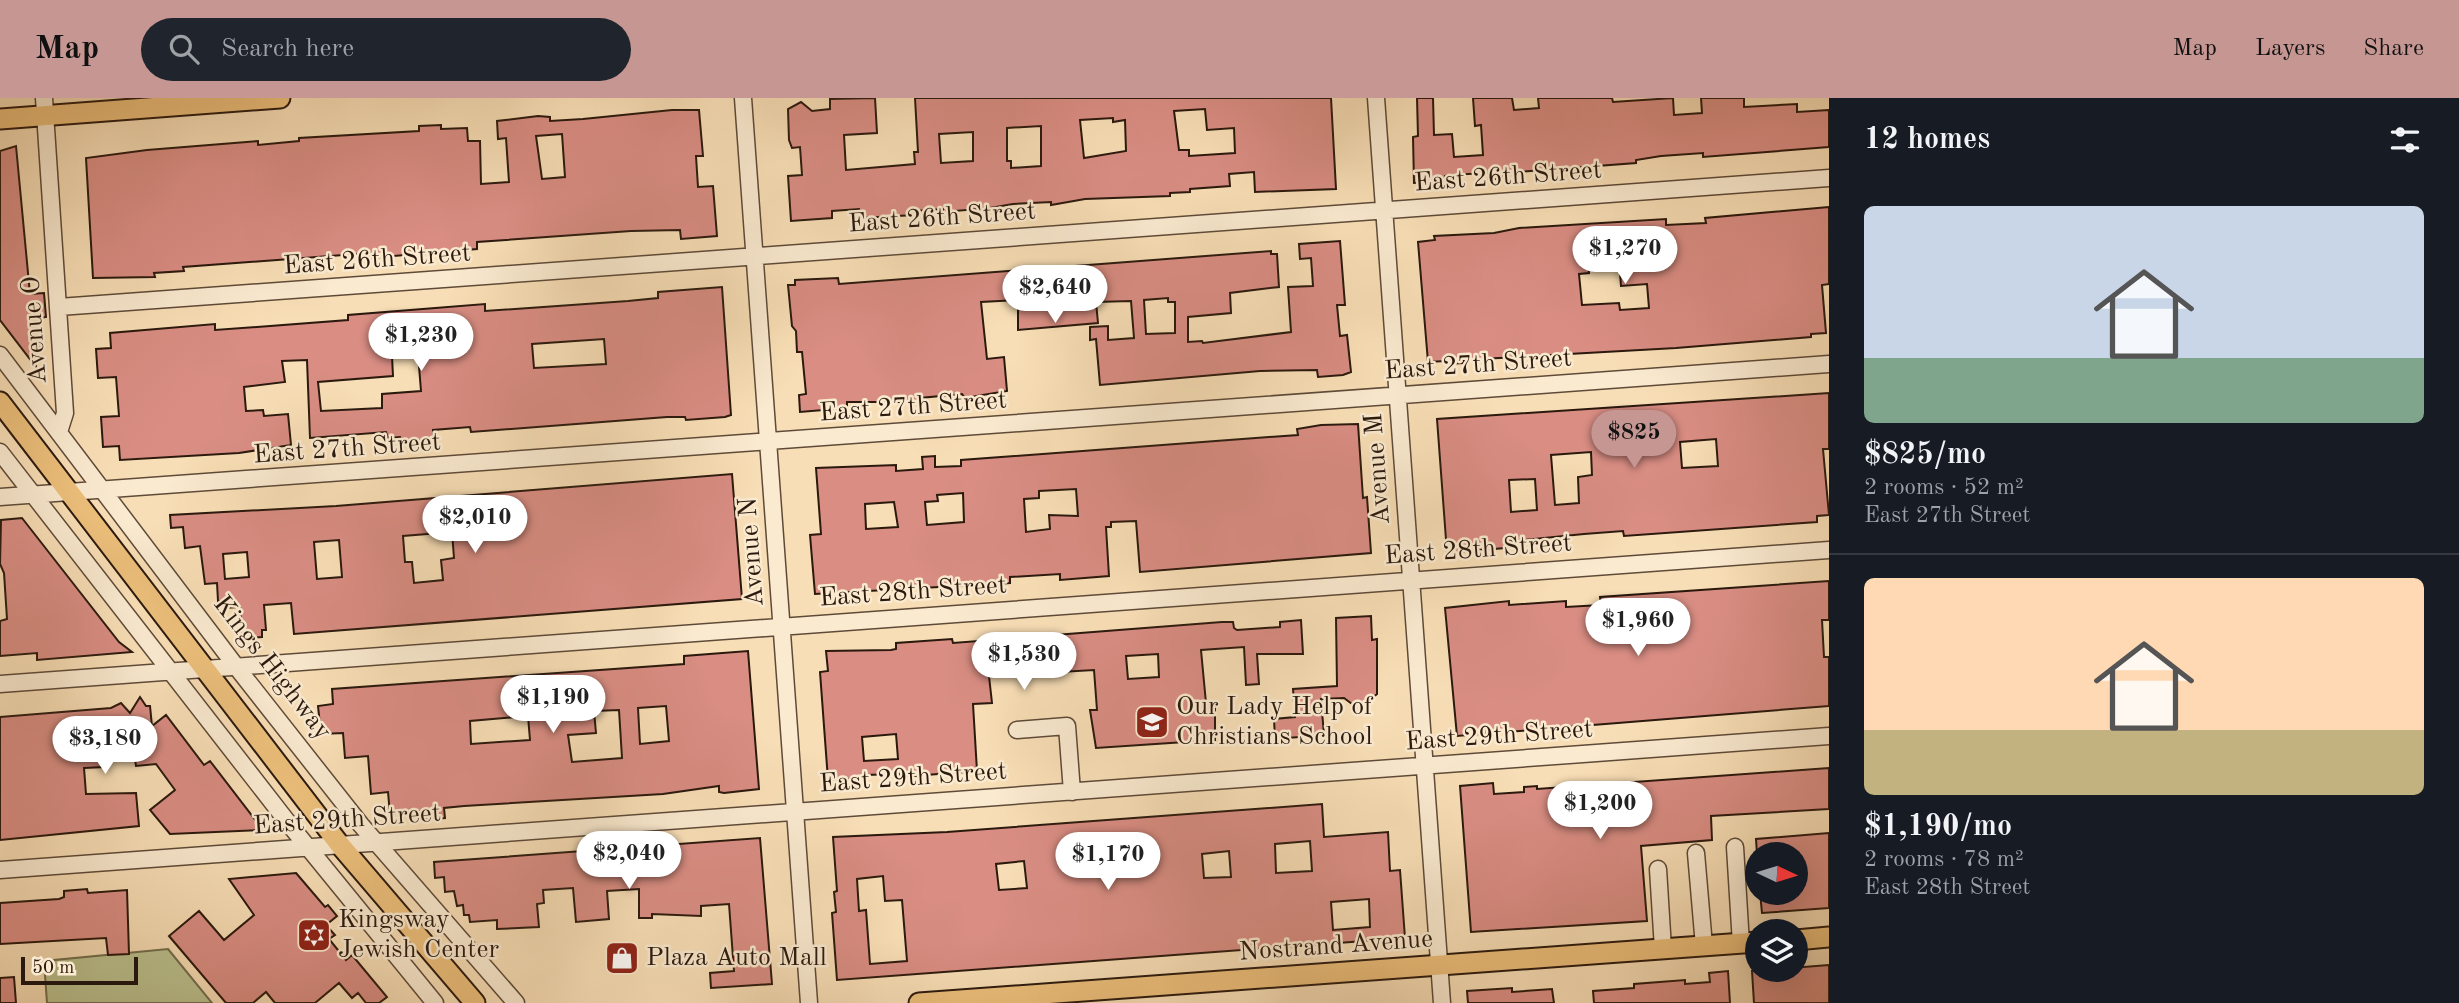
<!DOCTYPE html>
<meta charset="utf-8">
<style>
:root{--surface:#171b24;--page:#20242c;--text:#f1f3f6;--muted:#9ea1a6;--line:#363941;--accent:#c59692}
body{margin:0;font-family:"Old Standard TT",serif;background:var(--page);color:var(--text);height:100vh;display:flex;flex-direction:column;font-size:26px;white-space:nowrap}
*{box-sizing:border-box;margin:0}
p{font-size:23px;color:var(--muted)}
.icon{flex:none;width:38px;height:38px;fill:none;stroke:currentColor;stroke-width:2;stroke-linecap:round;stroke-linejoin:round}
.map{position:relative;flex:1;overflow:hidden}
.panel{display:flex;flex-direction:column;background:var(--surface);width:630px}
.panel>*{flex:none}
.needle{width:46px;rotate:94deg}
.controls{position:absolute;left:1745px;top:744px;display:grid;gap:14px}
.controls a{display:grid;place-items:center;width:63px;height:63px;border-radius:50%;background:var(--surface);box-shadow:0 7px 28px #0002;font-size:35px}
.scale{position:absolute;left:21px;bottom:18px;width:117px;box-sizing:border-box;padding-left:7px;border:4px solid #2b190e;border-top:0;font-size:19px;line-height:24px;white-space:nowrap;color:#2b190e;-webkit-text-stroke:5px #faead0;paint-order:stroke}
.price{position:absolute;translate:-50% -60px;padding:0 16px;border-radius:24px;background:#fff;color:#222;font-size:23px;line-height:46px;filter:drop-shadow(0 2px 4px #0008)}
.price::after{content:'';position:absolute;left:50%;top:42px;width:21px;height:16px;margin-left:-10px;background:inherit;clip-path:polygon(0 0,100% 0,50% 100%)}
.price.current{background:var(--accent);color:#111}
ul{padding:0;list-style:none}
li{display:grid;align-content:center;gap:14px;height:371px;padding:0 35px}
li+li{border-top:2px solid var(--line)}
li span{display:grid;place-items:center;height:217px;border-radius:10px;color:#555}
li>.icon{margin-inline-start:auto}
span .icon{width:126px;height:126px;fill:#fffc;stroke-width:1}
li b{font-size:30px}
h2{display:flex;justify-content:space-between;align-items:center;height:84px;padding:0 35px;font-size:30px}
header{display:flex;align-items:center;gap:42px;box-sizing:border-box;height:98px;padding:0 35px;background:var(--accent);color:#111}
header strong{font-size:33px}
nav{display:flex;gap:38px;margin-inline-start:auto;font-size:24px}
.search{width:490px;height:63px;background:var(--page);display:flex;align-items:center;gap:18px;box-sizing:border-box;padding:0 24px;border-radius:38px;color:var(--muted);font-size:26px}
main{display:flex;flex:1;min-height:0}
.map>svg:first-child{display:block}
.green{fill:#bbc290;stroke:#736e4f;stroke-width:2}
.building{fill:#d98d83;stroke:#2b190e;stroke-width:2;fill-rule:evenodd}
.lines{fill:none;stroke-linecap:round;stroke-linejoin:round}
.minor-casing{stroke:#5e4a38;stroke-width:19}
.major-casing{stroke:#2b190e;stroke-width:23}
.minor{stroke:#faead0;stroke-width:16}
.major{stroke:#ecbf7b;stroke-width:19}
.labels{text-anchor:middle;dominant-baseline:central;stroke-width:5;stroke-linejoin:round;paint-order:stroke}
.street-label{font-size:26px;fill:#2b190e;stroke:#faead0}
.poi-label{font-size:26px;fill:#2b190e;stroke:#faead0;text-anchor:start}
</style>
<header>
<strong>Map</strong>
<div class="search"><svg class="icon" aria-label="search" viewBox="0 0 24 24"><circle cx="10" cy="10" r="6"/><path d="M15 15l6 6"/></svg>Search here</div>
<nav><a>Map</a><a>Layers</a><a>Share</a></nav>
</header>
<main>
<div class="map">
<svg width="1829" height="905" viewBox="0 0 1829 905">
<rect width="100%" height="100%" fill="#f8deb6"/>
<filter id="stains"><feTurbulence type="fractalNoise" baseFrequency=".00286" numOctaves="4"/><feColorMatrix values="0 0 0 0 .2 0 0 0 0 .09 0 0 0 0 .02 0 0 0 .5 -.17"/></filter>
<radialGradient id="worn" r=".72"><stop offset=".6" stop-color="#630" stop-opacity="0"/><stop offset="1" stop-color="#630" stop-opacity=".3"/></radialGradient>
<!-- green -->
<path class="green" d="M168,851L212,905H47L44,863Z"/>
<!-- building -->
<path class="building" d="M875,0L877,35L844,37L846,72L915,66L914,54H918L915,0H1331L1336,91L1255,94L1254,74L1229,76L1230,88L1190,91V94L1170,95V98L1085,101L1051,107V104L1013,106L990,110L943,114V111L915,113V117L878,119L859,120V111L832,113V120L791,123L788,78L802,77L800,49L792,50L789,42L788,11L801,4L812,13L830,11V1ZM1205,11L1207,32L1234,30L1235,55L1189,58V52H1179L1174,13ZM1113,20V24L1125,22L1126,53L1084,60L1080,22ZM1041,28V68L1011,70V63H1007V30ZM973,34V63L941,65L939,36Z
M1417,0H1433L1434,37L1452,36L1454,59L1483,57L1481,27L1475,28L1473,0H1512L1514,12L1539,10L1538,0H1612L1613,4L1673,0L1674,17L1702,15L1701,0H1744V9L1797,6V14L1829,12V49L1703,59V55L1661,58L1636,62V65L1503,75V81H1488V75L1448,77L1445,78V83L1414,85L1413,39L1418,38Z
M672,12H699L703,58H696L698,89L713,88L717,138L681,141L680,132L631,133L477,144V151L370,160V155L183,169L184,173L154,175L155,179L93,180L86,60L147,52L258,43V47L299,43V40L419,33V28L441,27V31L467,30L468,43H480L481,86L509,84L506,40L498,41L497,23L538,18L550,19V23L583,21ZM562,36L565,79L542,81L536,38Z
M16,48L30,196L44,195L46,219L40,220L42,248L34,249L36,269L0,222V53Z
M1829,109V186L1822,187L1826,235L1811,236V239L1676,250L1464,262V265L1445,266V263L1428,264L1418,144L1435,142L1434,138L1494,135L1519,130L1666,121V127L1706,125L1705,120ZM1619,162L1621,188L1647,186L1649,210L1620,212L1619,205L1582,207L1579,176L1589,175L1588,164Z
M1340,143L1345,207H1337L1340,238L1347,237L1351,274L1343,277L1318,279L1317,272L1260,273L1100,287L1096,241L1090,242V229L1108,228V242L1134,240L1131,203L1096,204L1098,225L1018,232V202L981,204L987,261L1004,259L1007,293L965,300L962,296L920,300L921,304H847V310L800,314L799,297L806,296L802,254H797L796,233L792,228L788,187H795V182L838,180L839,186L1271,153V156H1277L1279,189L1230,195L1231,215L1188,219V244L1202,243L1203,245L1291,234L1288,189L1313,188L1311,160L1300,161L1299,146ZM1168,200V204H1175V235L1146,236L1144,202Z
M722,189L731,317L725,319L686,322L685,319H667L471,334L470,329L433,332L434,341L401,344L400,339L388,340L386,334L310,340L307,262L282,263L285,284L244,289L246,313L263,312L264,318L288,316L291,347L239,355L120,362L119,348L103,349L101,319L119,318L116,279L98,280L96,251L111,250L110,235L215,226V232L257,229L348,222V217L485,206V213L628,203L658,200V194ZM604,241L606,266L534,270L532,246ZM418,256L421,293L382,296V310L321,313L318,284L393,278L392,258Z
M1829,295V351H1823L1829,417L1817,418V424L1624,438L1623,433L1584,436L1505,444V450L1447,455L1437,321ZM1716,341L1718,368L1682,370L1680,344ZM1591,354L1592,377L1578,379L1579,405L1555,407L1551,357ZM1535,381L1537,412L1511,414L1509,382Z
M1358,326L1363,400L1367,399L1371,455L1140,474L1136,423L1111,424V429H1106L1109,478L1060,482V476L1010,479V485L815,496L810,437L821,436L816,370L896,367V373L923,371L922,359L935,358V369L961,368V362L1269,339L1298,337L1297,331L1321,327ZM1076,391L1078,418L1049,417L1050,431L1026,434L1024,401L1039,400V393ZM963,395L964,424L927,427L925,404L938,403L937,397ZM894,404L898,429L866,431L865,406Z
M732,376L742,501L294,536L291,505L264,507L266,532H262V539L247,540L246,534H242L240,509L223,510L222,503H218L217,485L205,486L200,448L185,450L183,429L171,430L170,417L336,408ZM452,434L454,460L441,462L443,482L414,485L412,464H405L403,438ZM339,442L342,479L317,481L314,444ZM247,454L249,479L225,481L223,456Z
M22,420L119,544L132,554L37,562V555L0,558V523L7,521L4,475L0,466L1,422Z
M1829,483V522H1822L1824,559H1829V608L1457,638L1445,510L1509,503V507L1566,503V509L1601,507L1600,499Z
M1371,518L1372,542L1377,541V596L1366,605L1352,606L1344,600L1321,601L1324,637L1275,641L1274,621L1295,619L1293,591L1337,588L1336,520Z
M1301,522L1303,556H1257L1259,586L1246,587L1244,549L1201,552L1206,605L1215,604V642L1096,650L1090,612H1097L1094,572L989,578L992,605L973,606L977,673L900,679L899,676L864,677V680L828,682L820,574L828,573L826,553L891,552L896,551V545L952,541L953,545L1222,524H1233L1234,530L1237,532L1280,529V524ZM1158,556L1159,579L1128,581L1126,558ZM896,636L898,661L864,663L862,639Z
M748,553L759,691L724,695L719,694V688L663,696L464,708L444,710L445,720L420,722L419,713L390,716L388,694L371,696L368,658L345,660L343,635L321,636L318,608L333,606L332,591L684,566V558ZM666,608L669,643L640,646L638,610ZM619,612L622,660L572,664L568,637L596,635L594,613ZM528,618L530,642L471,646L470,623Z
M140,599L146,608H150L152,628L166,617L204,667L210,663L263,732L170,736L150,712L175,692L156,666L136,668L134,656L126,649L103,654L104,669L84,670L86,696L136,695L139,728L0,742V619L111,610L121,605L130,615Z
M1829,670V711L1711,718L1712,742L1641,748L1647,823L1471,834L1460,688L1493,685L1494,696L1524,694V689L1537,688V691Z
M1322,706L1324,739L1388,734L1390,773L1400,772L1405,840L837,882L832,815L836,814L834,794L837,793L833,739L947,734ZM1310,743L1312,773L1276,775L1275,746ZM1229,753L1231,779L1204,780L1202,756ZM1024,763L1027,790L999,792L996,766ZM883,778L885,803L902,802L907,863L870,866L866,812L859,813L857,781ZM1369,801L1370,829L1333,832L1331,804Z
M1829,735V810L1762,815L1760,794H1796V756H1757L1756,741Z
M760,740L772,886L711,890L710,875L734,873L729,806L701,808V818L652,816V820H639V791L607,793L609,821L576,824L573,790L543,792L544,805L537,806L539,829L497,831V822L470,824L469,817H464L463,807L457,808L454,793L445,794L444,779L435,780L434,764Z
M296,775L325,809L328,807L337,818L326,827L335,837L329,841L346,862L352,857L387,899L379,905H366L358,895L352,900L339,885L315,905H275L266,894L253,905H226L169,838L199,813L224,842L254,817L229,781Z
M87,791L88,795L127,792L129,856L108,857L106,840L0,846V805L59,801L64,799V793Z
M1829,867V905H1754L1752,873Z
M1728,873L1730,905H1594L1593,893L1634,890V886L1685,882V886L1710,884L1709,875Z
M14,879L16,905H0V880Z
M1512,890V894L1552,891L1554,905H1468L1467,893Z"/>
<g class="lines">
<!-- minor casing -->
<g class="minor-casing">
<path id="minor" d="M44,0L65,315L59,334
M743,0L809,905
M1376,0L1442,905
M59,209L1829,80
M0,257L238,571L361,727L516,905
M0,354L293,731L435,905
M0,399L1829,266
M0,586L1829,452
M1017,632L1067,628L1072,694
M1735,749L1741,846
M1696,755L1704,848
M1658,771L1663,851
M0,772L1829,638"/>
</g>
<!-- major casing -->
<g class="major-casing">
<path id="major" d="M0,21L280,0
M0,304L340,747L475,905
M1796,842L1829,839
M919,905L1757,844"/>
</g>
<!-- minor -->
<use href="#minor" class="minor"/>
<!-- major -->
<use href="#major" class="major"/>
</g>
<!-- icons -->
<defs>
<g id="school-square" transform="scale(1.75)"><rect x="-9" y="-9" width="18" height="18" rx="4" fill="#8f2418" stroke="#faead0"/><path d="M0-5L7-2L0 1L-7-2ZM-4 1L0 2.5L4 1V4Q0 6-4 4Z" fill="#fff"/></g>
<g id="synagogue-square" transform="scale(1.75)"><rect x="-9" y="-9" width="18" height="18" rx="4" fill="#8f2418" stroke="#faead0"/><path d="M0-6.5L5.6 3.2H-5.6ZM0 6.5L5.6-3.2H-5.6Z" fill="#fff"/></g>
<g id="shop-square" transform="scale(1.75)"><rect x="-9" y="-9" width="18" height="18" rx="4" fill="#8f2418" stroke="#faead0"/><path d="M-5-2.5h2.3a2.7 3.5 0 0 1 5.4 0H5L5.5 6h-11ZM-1.5-2.5h3a1.5 2.3 0 0 0-3 0Z" fill="#fff"/></g>
</defs>
<g fill-rule="evenodd">
<use href="#school-square" x="1152" y="624"/>
<use href="#synagogue-square" x="314" y="837"/>
<use href="#shop-square" x="622" y="860"/>
</g>
<g class="labels">
<!-- street labels -->
<g class="street-label">
<text transform="translate(1508 79) rotate(-4)">East 26th Street</text>
<text transform="translate(942 120) rotate(-4)">East 26th Street</text>
<text transform="translate(377 162) rotate(-4)">East 26th Street</text>
<text transform="translate(35 232) rotate(-94)">Avenue O</text>
<text transform="translate(1478 267) rotate(-4)">East 27th Street</text>
<text transform="translate(913 309) rotate(-4)">East 27th Street</text>
<text transform="translate(347 351) rotate(-4)">East 27th Street</text>
<text transform="translate(1378 371) rotate(-94)">Avenue M</text>
<text transform="translate(1478 452) rotate(-4)">East 28th Street</text>
<text transform="translate(752 454) rotate(-94)">Avenue N</text>
<text transform="translate(913 494) rotate(-4)">East 28th Street</text>
<text transform="translate(272 570) rotate(52)">Kings Highway</text>
<text transform="translate(1499 638) rotate(-4)">East 29th Street</text>
<text transform="translate(913 680) rotate(-4)">East 29th Street</text>
<text transform="translate(347 722) rotate(-4)">East 29th Street</text>
<text transform="translate(1336 848) rotate(-4)">Nostrand Avenue</text>
</g>
<!-- poi labels -->
<g class="poi-label">
<text x="1176" y="609">Our Lady Help of<tspan x="1176" dy="30">Christians School</tspan></text>
<text x="338" y="822">Kingsway<tspan x="338" dy="30">Jewish Center</tspan></text>
<text x="646" y="860">Plaza Auto Mall</text>
</g>
</g>
<rect width="100%" height="100%" filter="url(#stains)"/>
<rect width="100%" height="100%" fill="url(#worn)"/>
</svg>
<div class="controls">
<a><svg class="needle" viewBox="-14 -14 28 28"><path d="M0-13l5 13h-10z" fill="#e53935"/><path d="M0 13l5-13h-10z" fill="#9ea1a6"/></svg></a>
<a><svg class="icon" aria-label="layers" viewBox="0 0 24 24"><path d="M12 4l9 5-9 5-9-5zM3 14l9 5 9-5"/></svg></a>
</div>
<div class="scale">50 m</div>
<b class="price" style="left:1625px;top:188px">$1,270</b>
<b class="price" style="left:1055px;top:227px">$2,640</b>
<b class="price" style="left:421px;top:275px">$1,230</b>
<b class="price current" style="left:1634px;top:372px">$825</b>
<b class="price" style="left:475px;top:457px">$2,010</b>
<b class="price" style="left:1638px;top:560px">$1,960</b>
<b class="price" style="left:1024px;top:594px">$1,530</b>
<b class="price" style="left:553px;top:637px">$1,190</b>
<b class="price" style="left:105px;top:678px">$3,180</b>
<b class="price" style="left:1600px;top:743px">$1,200</b>
<b class="price" style="left:629px;top:793px">$2,040</b>
<b class="price" style="left:1108px;top:794px">$1,170</b>
</div>
<section class="panel">
<h2>12 homes<svg class="icon" aria-label="filters" viewBox="0 0 24 24"><path d="M4 7h16M4 17h16"/><circle cx="9" cy="7" r="2"/><circle cx="15" cy="17" r="2"/></svg></h2>
<ul>
<li><span style="background:linear-gradient(#c9d6e8 70%,#7fa58c 0)"><svg class="icon" aria-label="home" viewBox="0 0 24 24"><path d="M3 11l9-7 9 7M6 9v11h12V9"/></svg></span><div><b>$825/mo</b><p>2 rooms · 52 m²</p><p>East 27th Street</p></div></li>
<li><span style="background:linear-gradient(#ffd9b3 70%,#c2b280 0)"><svg class="icon" aria-label="home" viewBox="0 0 24 24"><path d="M3 11l9-7 9 7M6 9v11h12V9"/></svg></span><div><b>$1,190/mo</b><p>2 rooms · 78 m²</p><p>East 28th Street</p></div></li>
</ul>
</section>
</main>
